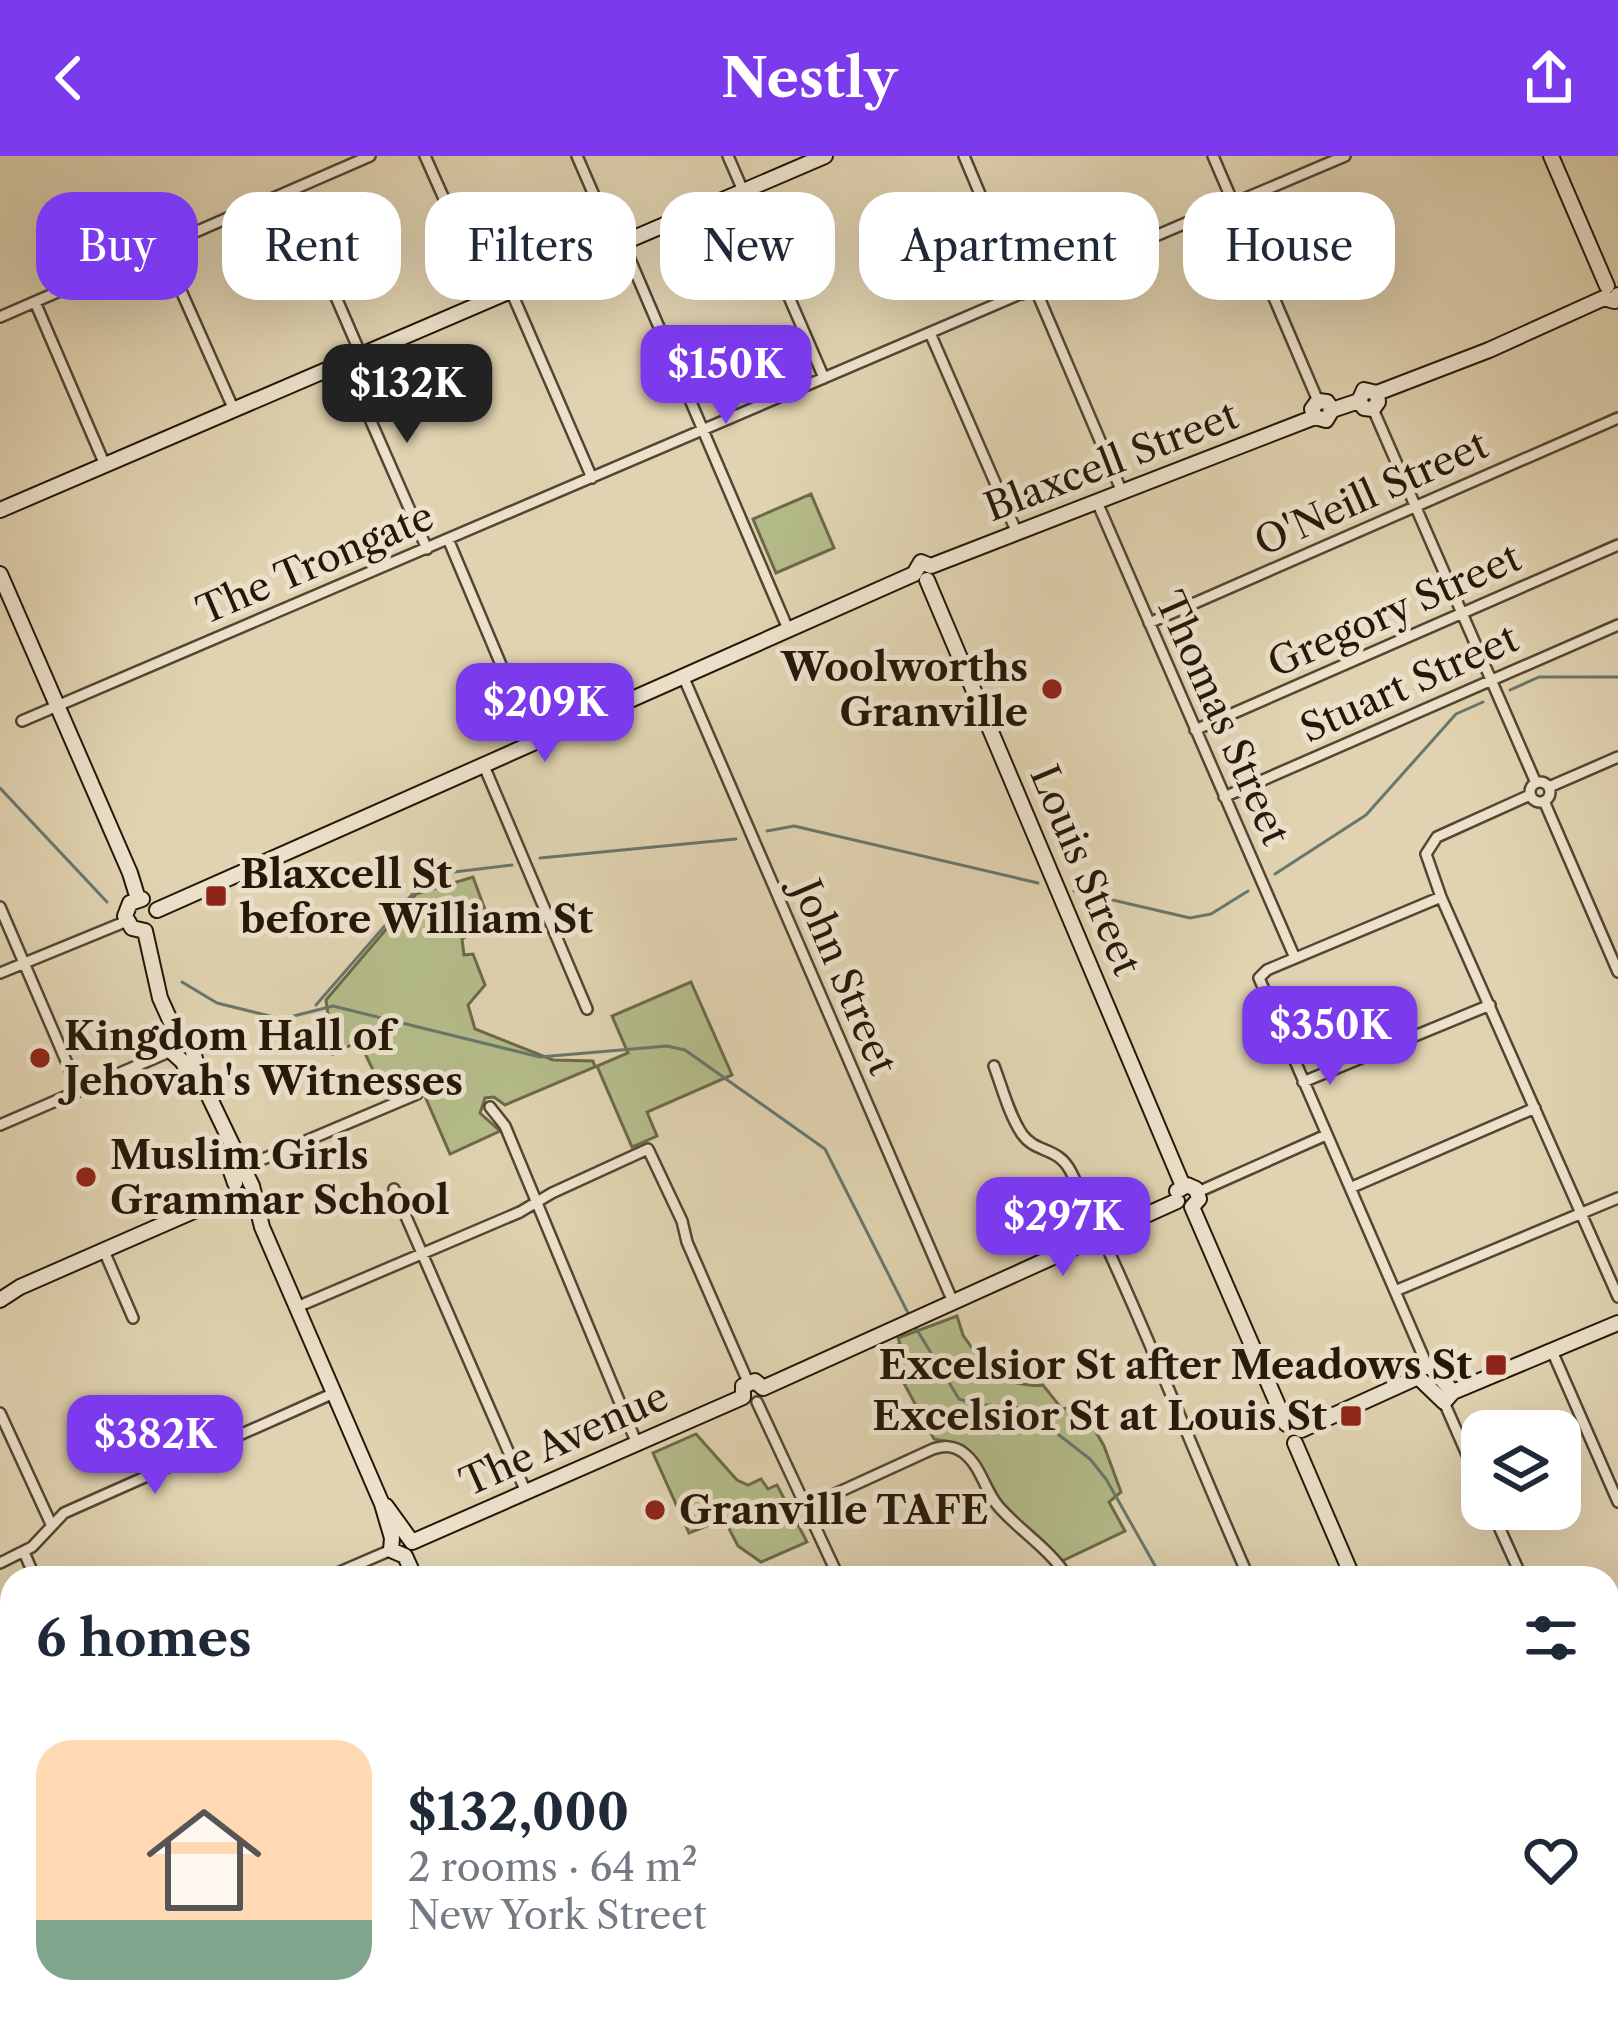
<!DOCTYPE html>
<meta charset="utf-8">
<style>
:root{--surface:#fff;--page:#f2f2f3;--text:#1f2937;--muted:#747a83;--accent:#7c3aed}
body{margin:0;font-family:"Libre Caslon Text",serif;background:var(--page);color:var(--text);height:100vh;display:flex;flex-direction:column;font-size:45px;white-space:nowrap}
*{box-sizing:border-box;margin:0}
p{font-size:39px;color:var(--muted)}
.icon{flex:none;width:66px;height:66px;fill:none;stroke:currentColor;stroke-width:2;stroke-linecap:round;stroke-linejoin:round}
.map{position:relative;flex:1;overflow:hidden}
.drawer{position:absolute;left:0px;top:1410px;width:1620px;height:471px;display:flex;flex-direction:column;background:var(--surface);border-radius:36px 36px 0 0;box-shadow:0 12px 48px #0002}
.drawer>*{flex:none}
.top-card{position:absolute;left:36px;top:36px;width:1548px;height:108px;display:flex;gap:24px}
.fabs{position:absolute;left:1461px;top:1254px;display:grid;gap:24px}
.fabs a{display:grid;place-items:center;width:120px;height:120px;border-radius:24px;background:var(--surface);box-shadow:0 12px 48px #0002;font-size:60px}
.price{position:absolute;translate:-50% -102px;padding:0 27px;border-radius:24px;background:var(--accent);color:#fff;font-size:39px;line-height:78px;filter:drop-shadow(0 3px 6px #0008)}
.price::after{content:'';position:absolute;left:50%;top:72px;width:36px;height:27px;margin-left:-18px;background:inherit;clip-path:polygon(0 0,100% 0,50% 100%)}
.price.on{background:#222;color:#fff}
ul{padding:0;list-style:none}
li{display:flex;align-items:center;gap:36px;height:300px;padding:0 36px}
li span{display:grid;place-items:center;flex:none;width:336px;height:240px;border-radius:36px;color:#555}
li>.icon{margin-inline-start:auto}
span .icon{width:144px;height:144px;fill:#fffc;stroke-width:1}
li b{font-size:51px}
h2{display:flex;justify-content:space-between;align-items:center;height:144px;padding:0 36px;font-size:51px}
.tag{padding:0 42px;border-radius:36px;background:var(--surface);box-shadow:0 12px 48px #0002;font-size:42px;line-height:108px}
.tag.on{background:var(--accent);color:#fff}
header{display:flex;justify-content:space-between;align-items:center;height:156px;padding:0 36px;background:var(--accent);color:#fff;font-size:54px;font-weight:800}
.map>svg:first-child{display:block}
.green{fill:#b4bc8a;stroke:#6c6a49;stroke-width:3}
.lines{fill:none;stroke-linecap:round;stroke-linejoin:round}
.stream{stroke:#68776c;stroke-width:3}
.street-casing{stroke:#544632;stroke-width:14}
.secondary-casing{stroke:#251708;stroke-width:18}
.primary-casing{stroke:#251708;stroke-width:20}
.street{stroke:#ece2cc;stroke-width:9}
.secondary{stroke:#ece2cc;stroke-width:14}
.primary{stroke:#e0ba78;stroke-width:15}
.poi-dot{fill:#8f2418;stroke:#ece2cc;stroke-width:4.5}
.labels{text-anchor:middle;dominant-baseline:central;stroke-width:10;stroke-linejoin:round;paint-order:stroke}
.street-label{font-size:39px;fill:#251708;stroke:#ece2cc}
.poi-label{font-size:39px;font-weight:bold;fill:#251708;stroke:#ece2cc;text-anchor:start}
</style>
<header><svg class="icon" aria-label="back" viewBox="0 0 24 24"><path d="M15 5l-7 7 7 7"/></svg>Nestly<svg class="icon" aria-label="share" viewBox="0 0 24 24"><path d="M12 15V3M7 8l5-5 5 5M5 13v7h14v-7"/></svg></header>
<div class="map">
<svg width="1618" height="1880" viewBox="0 0 1618 1880">
<rect width="100%" height="100%" fill="#e1d3b1"/>
<filter id="stains"><feTurbulence type="fractalNoise" baseFrequency=".00167" numOctaves="4"/><feColorMatrix values="0 0 0 0 .2 0 0 0 0 .09 0 0 0 0 .02 0 0 0 .5 -.17"/></filter>
<radialGradient id="worn" r=".72"><stop offset=".6" stop-color="#630" stop-opacity="0"/><stop offset="1" stop-color="#630" stop-opacity=".3"/></radialGradient>
<!-- green -->
<path class="green" d="M811,338L834,392L776,417L753,363Z
M473,721L490,767L462,783L464,799L473,798L485,829L468,849L475,873L553,904L593,905L595,911L505,949L494,941L485,942L480,957L500,975L450,998L420,929L386,941L359,885L333,898L326,844L416,738Z
M691,826L732,919L647,956L657,980L632,991L597,910L628,897L612,860Z
M957,1160L963,1179L994,1224C1012,1223 1024,1232 1043,1229L1062,1253L1081,1250L1104,1290L1121,1336L1109,1346L1125,1375L1060,1406L1001,1349L968,1295L954,1287L934,1283L886,1194L900,1188L898,1182Z
M696,1278L737,1324L748,1329L761,1323L768,1333L777,1329L807,1386L761,1406L738,1390L724,1363L689,1377L653,1297Z
M1618,1788V1880H1420L1416,1869H1608V1792Z"/>
<g class="lines">
<!-- stream -->
<path class="stream" d="M1510,534L1539,521H1618
M0,632L107,746
M767,675L794,670L1038,727
M540,702L736,683
M1275,718L1366,659L1456,558L1483,546
M1074,735L1190,762L1211,758L1248,735
M182,826L217,847L282,863L333,850L540,901L667,890L685,894L825,993L910,1161
M316,849L429,719L512,709
M914,1169L959,1243L974,1248L1024,1252L1090,1303L1106,1323L1162,1422"/>
<!-- street casing -->
<g class="street-casing">
<path id="street" d="M425,0L489,144
M577,0L616,90
M728,0L824,222
M964,0L1022,138
M1213,0L1231,42
M290,35L361,199
M1239,45L1345,0
M1236,53L1318,245
M623,87L788,473
M162,92L234,254
M1035,132L1122,336
M511,135L592,322
M35,146L105,309
M0,161L370,0
M930,177L1017,377
M345,206L427,393
M1373,253L1536,627
M1097,346L1295,802
M448,383L534,587
M1149,467L1618,262
M683,520L953,1146
M22,565L1228,49
M1195,574L1618,389
M484,610L587,853
M1530 636a10 10 0 1 1 20 0a10 10 0 1 1-20 0Z
M1549,631L1618,601
M1530,639L1437,681L1426,698L1441,741L1618,1141
M1224,641L1618,469
M1544,645L1618,816
M0,751L79,935
M0,817L127,765
M994,910C1002,931 1009,959 1022,978C1036,998 1058,990 1071,1016C1137,1148 1189,1287 1249,1422
M1303,926L1490,849
M490,951L505,970L637,1288
M0,969L171,895
M242,1012L417,938
M1350,1032L1535,952
M394,1033L526,1336
M1198,1036L1326,979
M104,1095L133,1162
M1395,1135L1618,1042
M297,1151L520,1056L552,1037L648,993L682,1065L687,1086L748,1226
M1552,1195L1618,1346
M1427,1209L1259,822L1267,814L1441,741
M757,1246L839,1422
M1444,1246L1482,1333
M0,1257L51,1368
M173,1257L192,1300
M804,1352L933,1293C944,1290 950,1289 961,1295C981,1308 984,1334 999,1351C1021,1376 1050,1393 1068,1422
M1491,1353L1522,1422
M24,1396L35,1422
M0,1407L32,1391L64,1357L334,1237
M326,1422L391,1394
M0,1563L12,1558
M1608,1620L1618,1642
M0,1828L14,1880
M192,1869L196,1880
M338,1869L343,1880
M814,1869L819,1880
M1008,1869L1009,1880"/>
</g>
<!-- secondary casing -->
<g class="secondary-casing">
<path id="secondary" d="M1551,0L1607,130
M1359,245L1364,234L1377,237L1489,194L1604,142L1614,145L1618,139
M1359,245L1364,252L1373,253L1378,246L1377,237
M1315,261L1312,253L1318,245L1327,246L1332,254
M0,354L825,0
M0,418L130,717L138,743
M927,424L1183,1030
M142,743L130,747L125,760L132,772L145,775
M157,754L914,418L921,406L931,410L1315,261L1326,264L1332,254L1359,245
M145,775L160,842L178,882
M178,882L190,886L202,926L252,1030L262,1071L382,1348L392,1382L391,1394L405,1400
M178,882L171,889V895L182,905L193,925
M224,995L235,1027
M1177,1035L1187,1029L1196,1033L1199,1043L1192,1051
M1192,1051L1286,1268
M0,1144L20,1131L212,1047L237,1043
M1418,1221L1444,1246L1453,1236L1618,1167
M1418,1221L1420,1212L1430,1210L1453,1236
M763,1232L1177,1045
M743,1241V1230L755,1225L763,1232
M1301,1274L1418,1221
M1295,1287L1353,1422
M386,1350L412,1386
M412,1386L743,1241
M405,1400L415,1422
M607,1869L612,1880
M1306,1869L1310,1880"/>
</g>
<!-- primary casing -->
<g class="primary-casing">
<path id="primary" d="M1608,1761L1618,1756
M1608,1774L1618,1770
M1058,1880L1121,1869
M1151,1880L1219,1869"/>
</g>
<!-- street -->
<use href="#street" class="street"/>
<!-- secondary -->
<use href="#secondary" class="secondary"/>
<!-- primary -->
<use href="#primary" class="primary"/>
</g>
<!-- markers -->
<g class="poi-dot">
<circle cx="1052" cy="533" r="12"/>
<rect x="204" y="728" width="24" height="24" rx="6"/>
<circle cx="40" cy="902" r="12"/>
<circle cx="86" cy="1021" r="12"/>
<rect x="1484" y="1197" width="24" height="24" rx="6"/>
<rect x="1339" y="1248" width="24" height="24" rx="6"/>
<circle cx="655" cy="1354" r="12"/>
</g>
<g class="labels">
<!-- street labels -->
<g class="street-label">
<text transform="translate(1111 305) rotate(-21)">Blaxcell Street</text>
<text transform="translate(1371 337) rotate(-24)">O'Neill Street</text>
<text transform="translate(315 407) rotate(-23)">The Trongate</text>
<text transform="translate(1394 454) rotate(-24)">Gregory Street</text>
<text transform="translate(1409 527) rotate(-24)">Stuart Street</text>
<text transform="translate(1223 562) rotate(66)">Thomas Street</text>
<text transform="translate(1086 714) rotate(67)">Louis Street</text>
<text transform="translate(845 821) rotate(67)">John Street</text>
<text transform="translate(564 1283) rotate(-24)">The Avenue</text>
</g>
<!-- poi labels -->
<g class="poi-label">
<text x="1028" y="511" text-anchor="end">Woolworths<tspan x="1028" dy="45">Granville</tspan></text>
<text x="240" y="718">Blaxcell St<tspan x="240" dy="45">before William St</tspan></text>
<text x="64" y="880">Kingdom Hall of<tspan x="64" dy="45">Jehovah's Witnesses</tspan></text>
<text x="110" y="999">Muslim Girls<tspan x="110" dy="45">Grammar School</tspan></text>
<text x="1472" y="1209" text-anchor="end">Excelsior St after Meadows St</text>
<text x="1327" y="1260" text-anchor="end">Excelsior St at Louis St</text>
<text x="679" y="1354">Granville TAFE</text>
</g>
</g>
<rect width="100%" height="100%" filter="url(#stains)"/>
<rect width="100%" height="100%" fill="url(#worn)"/>
</svg>
<div class="fabs">
<a><svg class="icon" aria-label="layers" viewBox="0 0 24 24"><path d="M12 4l9 5-9 5-9-5zM3 14l9 5 9-5"/></svg></a>
</div>
<b class="price" style="left:726px;top:271px">$150K</b>
<b class="price on" style="left:407px;top:290px">$132K</b>
<b class="price" style="left:545px;top:609px">$209K</b>
<b class="price" style="left:1330px;top:932px">$350K</b>
<b class="price" style="left:1063px;top:1123px">$297K</b>
<b class="price" style="left:155px;top:1341px">$382K</b>
<div class="top-card">
<a class="tag on">Buy</a>
<a class="tag">Rent</a>
<a class="tag">Filters</a>
<a class="tag">New</a>
<a class="tag">Apartment</a>
<a class="tag">House</a>
</div>
<section class="drawer">
<h2>6 homes<svg class="icon" aria-label="filters" viewBox="0 0 24 24"><path d="M4 7h16M4 17h16"/><circle cx="9" cy="7" r="2"/><circle cx="15" cy="17" r="2"/></svg></h2>
<ul>
<li><span style="background:linear-gradient(#ffd9b3 75%,#7fa58c 0)"><svg class="icon" aria-label="home" viewBox="0 0 24 24"><path d="M3 11l9-7 9 7M6 9v11h12V9"/></svg></span><div><b>$132,000</b><p>2 rooms · 64 m²</p><p>New York Street</p></div><svg class="icon" aria-label="heart" viewBox="0 0 24 24"><path d="M12 20l-8-8c-3-5 5-10 8-4 3-6 11-1 8 4z"/></svg></li>
</ul>
</section>
</div>
